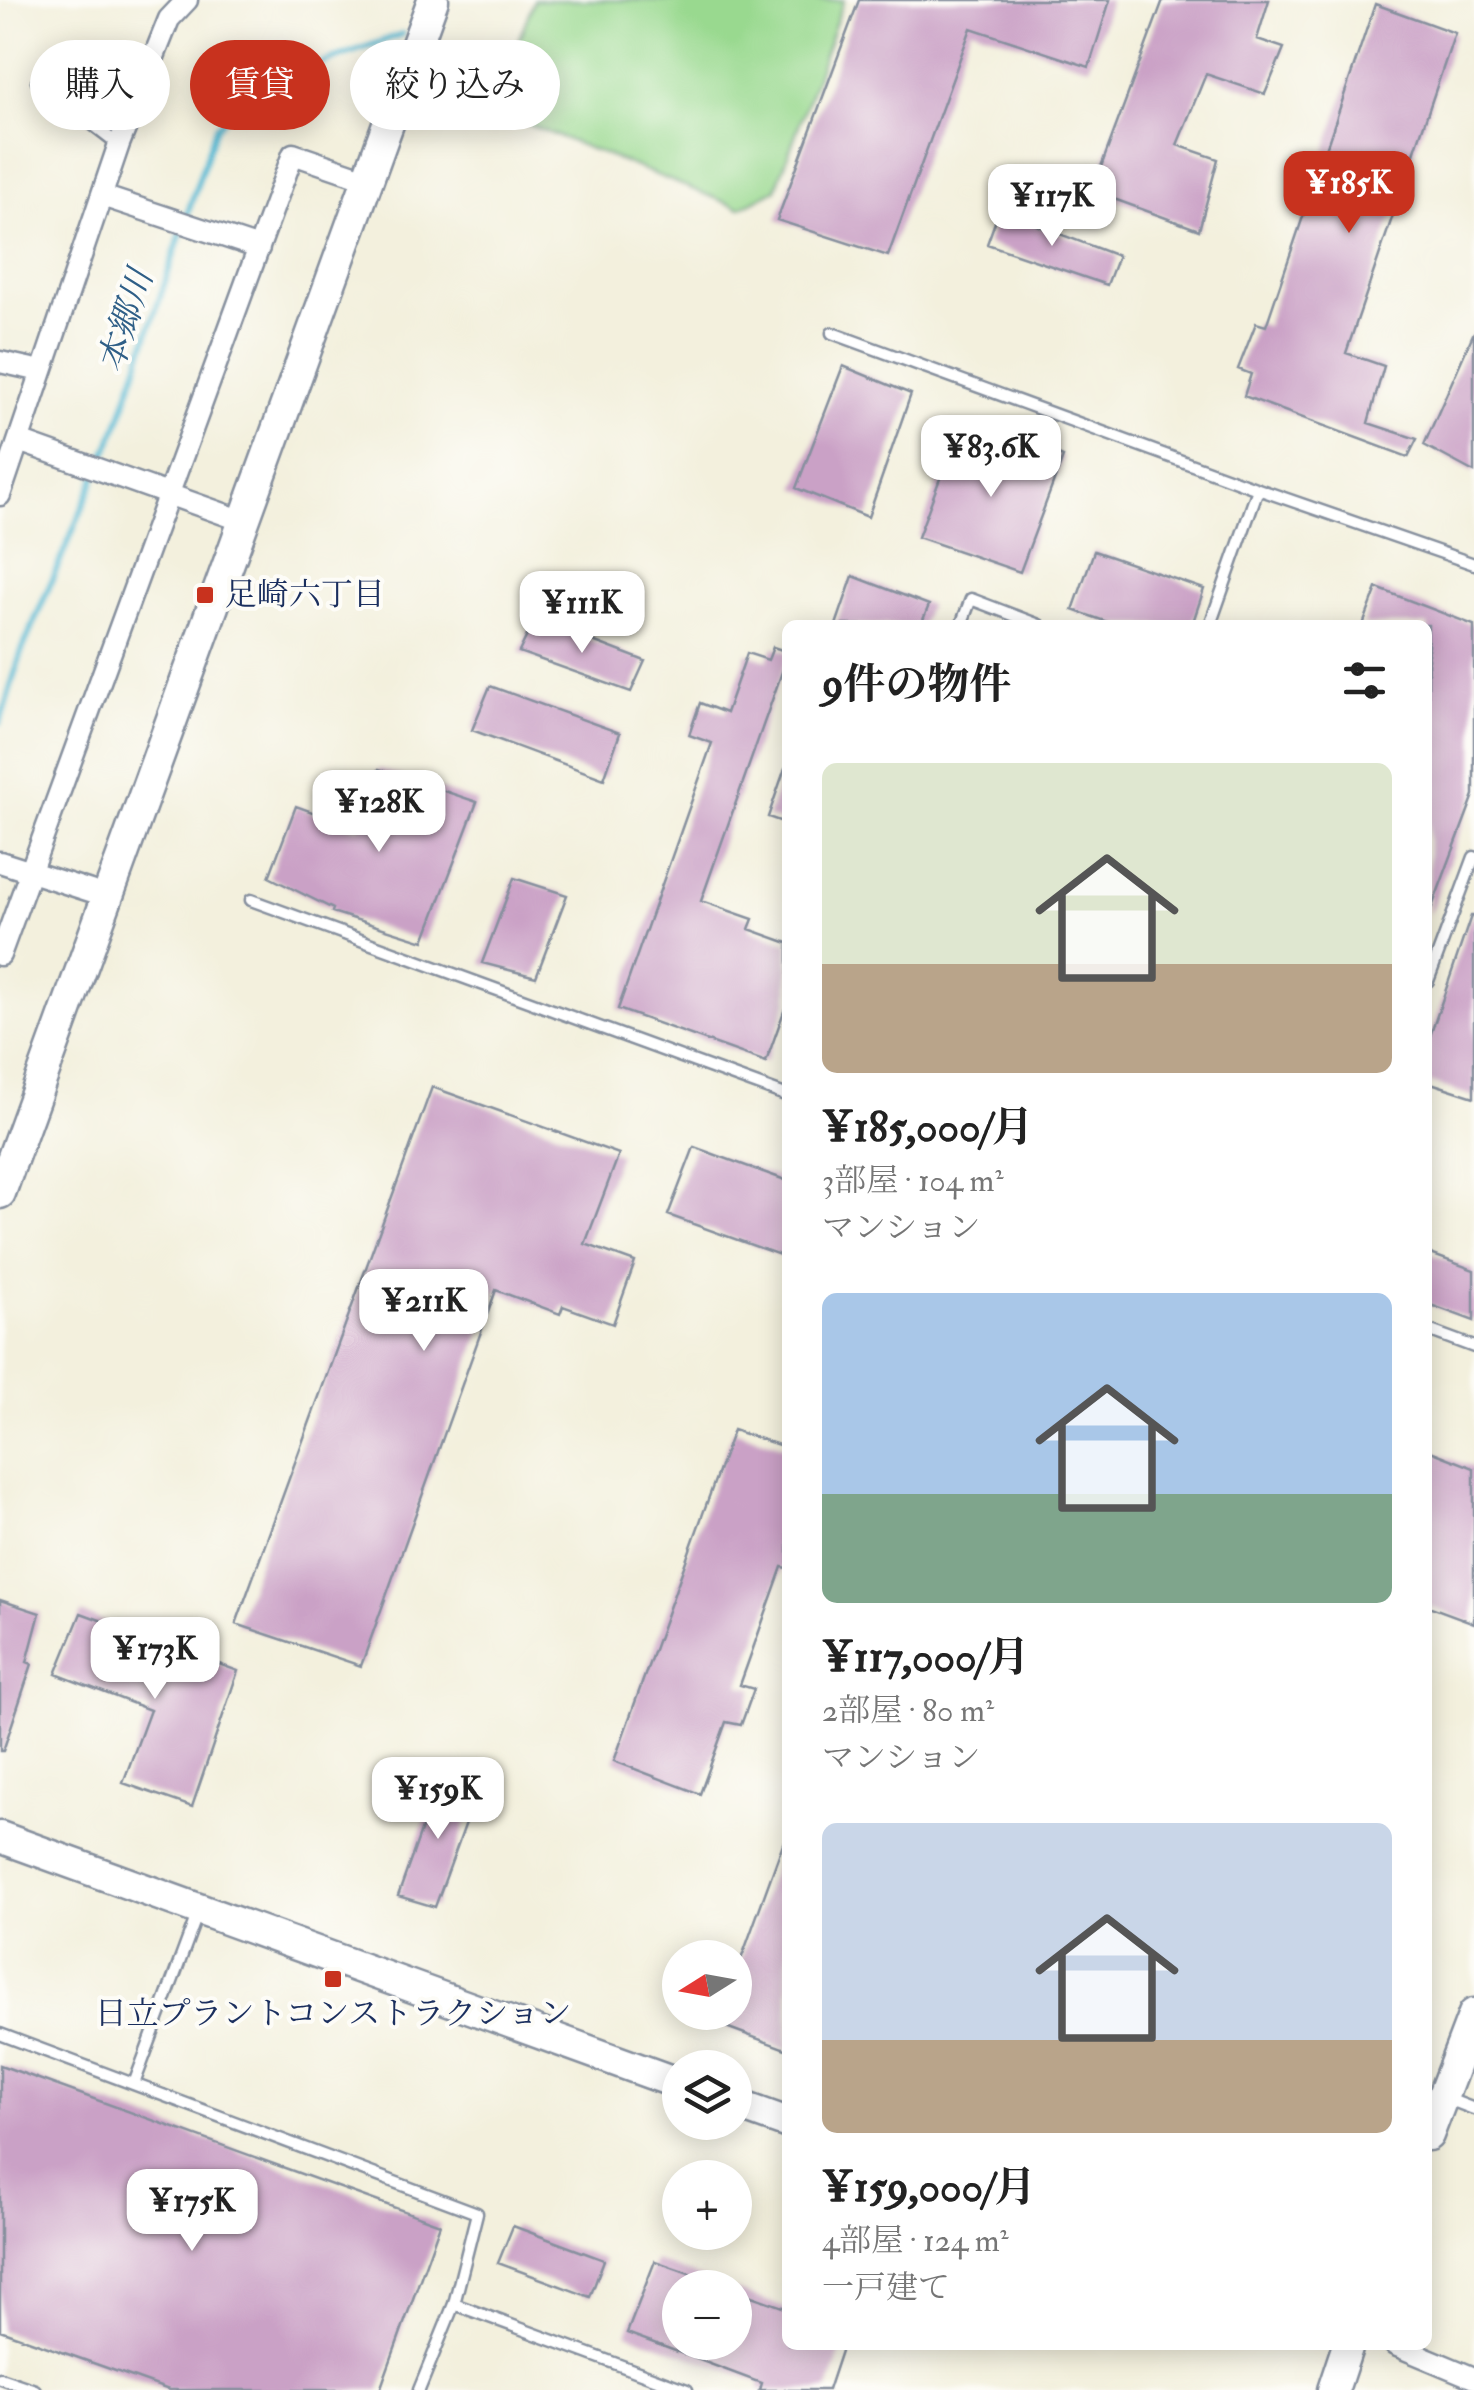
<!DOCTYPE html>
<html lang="ja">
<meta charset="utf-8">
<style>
:root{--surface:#fff;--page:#f6f6f6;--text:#222;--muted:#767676;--accent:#c8321e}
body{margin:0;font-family:"IM FELL Double Pica","Noto Serif JP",serif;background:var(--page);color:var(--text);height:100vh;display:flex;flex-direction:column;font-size:38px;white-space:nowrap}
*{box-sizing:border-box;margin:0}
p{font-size:32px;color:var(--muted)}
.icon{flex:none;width:55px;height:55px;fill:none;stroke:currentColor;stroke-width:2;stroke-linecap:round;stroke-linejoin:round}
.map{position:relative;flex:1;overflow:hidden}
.side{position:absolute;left:782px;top:620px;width:650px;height:1730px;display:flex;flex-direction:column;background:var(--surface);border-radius:15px;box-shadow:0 5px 25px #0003}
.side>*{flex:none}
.hud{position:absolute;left:30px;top:40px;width:602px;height:90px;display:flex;gap:20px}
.needle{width:65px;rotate:259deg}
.tools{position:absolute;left:662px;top:1940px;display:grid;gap:20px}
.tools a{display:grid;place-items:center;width:90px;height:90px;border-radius:50%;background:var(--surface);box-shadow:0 5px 25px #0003;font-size:50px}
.price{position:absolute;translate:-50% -85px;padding:0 22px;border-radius:20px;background:#fff;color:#222;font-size:32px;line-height:65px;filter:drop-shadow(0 2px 5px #0008)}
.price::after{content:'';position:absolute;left:50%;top:60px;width:30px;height:22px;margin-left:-15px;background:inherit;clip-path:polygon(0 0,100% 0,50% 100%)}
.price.active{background:var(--accent);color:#fff}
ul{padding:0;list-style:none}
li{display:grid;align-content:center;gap:20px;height:530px;padding:0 40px}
li span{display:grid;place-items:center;height:310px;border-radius:15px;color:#555}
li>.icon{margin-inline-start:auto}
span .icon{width:180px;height:180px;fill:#fffc;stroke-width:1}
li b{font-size:42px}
h2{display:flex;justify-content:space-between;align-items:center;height:120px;padding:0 40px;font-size:42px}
.pill{padding:0 35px;border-radius:45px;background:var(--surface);box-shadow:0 5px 25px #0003;font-size:35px;line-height:90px}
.pill.active{background:var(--accent);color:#fff}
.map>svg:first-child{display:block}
.green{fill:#99d98f;stroke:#5a8476;stroke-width:2.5}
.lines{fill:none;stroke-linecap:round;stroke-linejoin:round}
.stream{stroke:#54b9d3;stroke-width:6}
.building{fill:#caa1c6}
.lane-casing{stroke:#87909e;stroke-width:15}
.street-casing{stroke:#87909e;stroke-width:25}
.secondary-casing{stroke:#87909e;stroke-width:35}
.lane{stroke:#fff;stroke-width:10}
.street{stroke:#fff;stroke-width:20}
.secondary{stroke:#fff;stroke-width:30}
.poi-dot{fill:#c8321e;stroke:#fdfcf7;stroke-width:4}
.labels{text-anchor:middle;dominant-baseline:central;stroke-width:8;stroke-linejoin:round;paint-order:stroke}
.poi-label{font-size:32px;fill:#1b2f5e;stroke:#fdfcf7;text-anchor:start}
.water-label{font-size:35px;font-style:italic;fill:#2f5f87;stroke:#fdfcf7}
</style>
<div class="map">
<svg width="1474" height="2390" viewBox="0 0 1474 2390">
<rect width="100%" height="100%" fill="#fdfcf7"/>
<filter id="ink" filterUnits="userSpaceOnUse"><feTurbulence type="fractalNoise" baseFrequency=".01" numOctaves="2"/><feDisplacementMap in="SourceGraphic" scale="20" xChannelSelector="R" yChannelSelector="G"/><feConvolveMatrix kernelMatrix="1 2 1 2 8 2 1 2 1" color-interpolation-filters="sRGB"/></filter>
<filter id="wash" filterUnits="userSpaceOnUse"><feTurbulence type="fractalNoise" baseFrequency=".0048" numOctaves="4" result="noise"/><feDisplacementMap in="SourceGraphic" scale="40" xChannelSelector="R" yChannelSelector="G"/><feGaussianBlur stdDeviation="2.25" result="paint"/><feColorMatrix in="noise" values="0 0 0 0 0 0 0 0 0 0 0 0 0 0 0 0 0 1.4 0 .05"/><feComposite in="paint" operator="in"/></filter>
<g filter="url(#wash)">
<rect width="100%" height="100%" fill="#f3f0dd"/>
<!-- green -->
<path class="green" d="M534,0H844L776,189L740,208L491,110Z"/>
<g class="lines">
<!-- stream -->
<path class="stream" d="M0,723L21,653L119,422L216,127C265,79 338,58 402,34"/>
</g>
<g id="blocks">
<!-- building -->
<path class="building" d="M859,0H1110L1089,67L971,28L888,256L777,220Z
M1163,0H1269L1257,39L1284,48L1265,94L1206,74L1177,145L1218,159L1199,230L1092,191Z
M1375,4L1455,33L1346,353L1384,366L1368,423L1417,439L1408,457L1244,396L1251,374L1238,369L1256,323L1266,326Z
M999,211L1118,256L1107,285L987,244Z
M1474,332V472L1424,445Z
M843,366L911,394L868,517L796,488Z
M959,428L1017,454L1022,440L1063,457L1020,572L918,537Z
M1094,551L1204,589L1192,625H1116L1073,610Z
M853,576L929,605L921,625H836Z
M1377,588L1474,625V795L1429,915L1428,625H1363Z
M535,619L645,661L631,692L519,652Z
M773,647L788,652V655L701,901L753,919L749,929L788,943V1000L766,1062L618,1009L712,743L689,735L700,703L726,713L747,653L768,660Z
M490,686L620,733L604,779L472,730Z
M785,768L788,769V824L768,817Z
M379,769L477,802L424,941L332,912L333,909L269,877L296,806L359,829Z
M514,878L567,895L536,977L482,963Z
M1471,916H1474V1097L1428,1082V1042Z
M432,1087L619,1154L585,1244L635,1262L613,1324L563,1306L560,1314L496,1290L361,1666L236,1624Z
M694,1147L788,1181V1258L668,1215Z
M1428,1253L1474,1270V1321L1428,1304Z
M733,1430L788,1448V1568L782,1567L740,1685L754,1689L741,1725L726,1722L700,1794L614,1761Z
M1428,1450L1474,1468V1623L1428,1606Z
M0,1600L40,1613L27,1662L32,1664L3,1751H0Z
M81,1613L238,1671L192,1807L123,1783L150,1710L56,1674Z
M440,1777L478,1790L435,1907L398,1896Z
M785,1838L788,1839V2050L691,2014L735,2012V1976Z
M0,2065L440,2224L380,2390H169L0,2330Z
M513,2226L604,2260L590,2297L498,2263Z
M655,2261L723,2285L680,2288V2342H735V2290L788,2309V2345H843L828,2390H759L761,2383L627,2333Z"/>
</g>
</g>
<g filter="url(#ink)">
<use href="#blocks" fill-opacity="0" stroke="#87909e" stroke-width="2.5"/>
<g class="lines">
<!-- lane casing -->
<g class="lane-casing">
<path id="lane" d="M37,82L118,144
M832,333L1258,489L1210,625
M1258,489L1474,564
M961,625L971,599L1039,625
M251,900L788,1096
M1428,981L1474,857
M1428,1330L1474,1347
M0,2034L477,2213L454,2304L687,2390
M134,2084L198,1912
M1448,2099L1474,2109
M0,2378L35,2390
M419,2390L454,2304"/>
</g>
<!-- street casing -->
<g class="street-casing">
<path id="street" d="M102,196L259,248
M0,362L41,371
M19,441L246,522
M0,495L119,144L169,19L187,0
M0,862L109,897
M0,955L293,154L369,180
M1395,2345L1474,2378"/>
</g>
<!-- secondary casing -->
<g class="secondary-casing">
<path id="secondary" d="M0,1193L433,0
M0,1837L680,2084
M735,2104L788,2123
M1428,2135L1474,2014
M1333,2390L1348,2345"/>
</g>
<!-- lane -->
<use href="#lane" class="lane"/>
<!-- street -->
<use href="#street" class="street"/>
<!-- secondary -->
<use href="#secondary" class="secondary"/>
</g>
</g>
<!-- markers -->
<g class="poi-dot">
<rect x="195" y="585" width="20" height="20" rx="5"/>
<rect x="323" y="1969" width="20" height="20" rx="5"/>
</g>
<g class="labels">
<!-- poi labels -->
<g class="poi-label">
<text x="225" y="595">足崎六丁目</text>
<text x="333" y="2014" text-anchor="middle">日立プラントコンストラクション</text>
</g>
<!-- water labels -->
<g class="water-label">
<text transform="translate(126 321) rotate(-72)">本郷川</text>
</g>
</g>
</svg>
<div class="tools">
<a><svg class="needle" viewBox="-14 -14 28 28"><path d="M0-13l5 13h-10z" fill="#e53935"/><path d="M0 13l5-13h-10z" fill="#767676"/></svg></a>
<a><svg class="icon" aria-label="layers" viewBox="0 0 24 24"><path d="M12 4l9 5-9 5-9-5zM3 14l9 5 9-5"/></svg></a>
<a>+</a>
<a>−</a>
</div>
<b class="price active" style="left:1349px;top:236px">¥185K</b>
<b class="price" style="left:1052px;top:249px">¥117K</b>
<b class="price" style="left:991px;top:500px">¥83.6K</b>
<b class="price" style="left:582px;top:656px">¥111K</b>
<b class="price" style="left:379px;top:855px">¥128K</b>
<b class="price" style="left:424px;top:1354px">¥211K</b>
<b class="price" style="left:155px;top:1702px">¥173K</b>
<b class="price" style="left:438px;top:1842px">¥159K</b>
<b class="price" style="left:192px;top:2254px">¥175K</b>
<div class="hud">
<a class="pill">購入</a>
<a class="pill active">賃貸</a>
<a class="pill">絞り込み</a>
</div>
<section class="side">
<h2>9件の物件<svg class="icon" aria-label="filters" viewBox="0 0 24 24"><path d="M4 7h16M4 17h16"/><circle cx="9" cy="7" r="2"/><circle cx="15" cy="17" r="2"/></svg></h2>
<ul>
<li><span style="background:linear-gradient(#dfe7d0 65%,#b9a48a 0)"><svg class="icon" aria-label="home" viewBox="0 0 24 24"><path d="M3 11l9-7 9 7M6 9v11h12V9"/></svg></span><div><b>¥185,000/月</b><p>3部屋 · 104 m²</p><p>マンション</p></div></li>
<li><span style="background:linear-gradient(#a9c7e8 65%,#7fa58c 0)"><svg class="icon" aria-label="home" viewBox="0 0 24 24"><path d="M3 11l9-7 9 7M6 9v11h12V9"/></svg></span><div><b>¥117,000/月</b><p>2部屋 · 80 m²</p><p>マンション</p></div></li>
<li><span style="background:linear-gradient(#c9d6e8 70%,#b9a48a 0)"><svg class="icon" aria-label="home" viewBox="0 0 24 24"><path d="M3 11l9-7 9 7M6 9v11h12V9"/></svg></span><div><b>¥159,000/月</b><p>4部屋 · 124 m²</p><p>一戸建て</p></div></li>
</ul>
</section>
</div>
